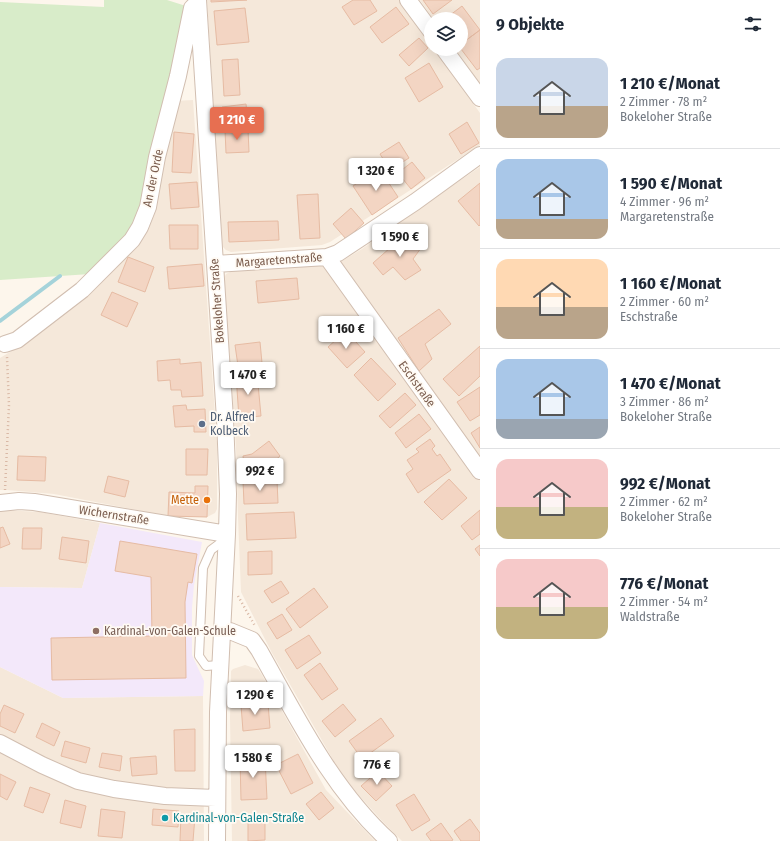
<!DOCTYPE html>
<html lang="de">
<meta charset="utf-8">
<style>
:root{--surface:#fff;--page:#f6f6f7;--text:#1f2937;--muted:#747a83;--line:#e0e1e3;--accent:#e76f51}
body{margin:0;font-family:"Fira Sans Condensed",sans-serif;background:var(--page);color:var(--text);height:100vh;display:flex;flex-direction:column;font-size:15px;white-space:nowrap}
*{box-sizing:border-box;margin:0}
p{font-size:13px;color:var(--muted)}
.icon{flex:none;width:22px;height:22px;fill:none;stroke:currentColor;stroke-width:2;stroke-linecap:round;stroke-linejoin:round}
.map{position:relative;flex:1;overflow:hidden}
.side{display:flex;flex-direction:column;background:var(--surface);width:300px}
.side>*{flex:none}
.controls{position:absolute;left:424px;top:12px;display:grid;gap:8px}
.controls a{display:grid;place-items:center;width:44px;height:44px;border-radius:50%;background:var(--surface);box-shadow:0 4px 16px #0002;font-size:20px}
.price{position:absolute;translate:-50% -34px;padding:0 9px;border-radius:4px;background:#fff;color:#222;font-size:13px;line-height:26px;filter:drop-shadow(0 1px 2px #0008)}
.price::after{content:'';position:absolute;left:50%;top:24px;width:12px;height:9px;margin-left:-6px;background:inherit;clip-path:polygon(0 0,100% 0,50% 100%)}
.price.selected{background:var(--accent);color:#fff}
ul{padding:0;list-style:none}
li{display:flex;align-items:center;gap:12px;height:100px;padding:0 16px}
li+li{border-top:1px solid var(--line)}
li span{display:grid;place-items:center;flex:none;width:112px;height:80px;border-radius:12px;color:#555}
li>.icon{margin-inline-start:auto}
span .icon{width:48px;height:48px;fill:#fffc;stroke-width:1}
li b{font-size:17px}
h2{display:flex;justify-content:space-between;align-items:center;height:48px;padding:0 16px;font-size:17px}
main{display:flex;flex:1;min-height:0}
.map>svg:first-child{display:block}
.residential{fill:#f5e8da}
.education{fill:#f3e8fa}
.green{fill:#d8ecc9}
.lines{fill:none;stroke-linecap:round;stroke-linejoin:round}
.stream{stroke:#a5d3da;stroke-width:4}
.building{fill:#f3d5c3;stroke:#e6bba3}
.lane-casing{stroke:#d1beb0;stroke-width:10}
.street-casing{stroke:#d1beb0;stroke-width:18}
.path{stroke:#d9b8a5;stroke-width:2.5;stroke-dasharray:1 3;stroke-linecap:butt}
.lane{stroke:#fff;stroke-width:8}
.street{stroke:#fff;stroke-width:16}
.service-dot{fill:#5c6f8a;stroke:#fffaf3;stroke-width:1.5}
.food-dot{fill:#e8710a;stroke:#fffaf3;stroke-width:1.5}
.education-dot{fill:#8d6e63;stroke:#fffaf3;stroke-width:1.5}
.culture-dot{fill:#0f9aa8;stroke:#fffaf3;stroke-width:1.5}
.labels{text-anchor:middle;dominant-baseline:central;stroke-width:3.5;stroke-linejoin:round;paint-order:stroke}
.street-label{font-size:12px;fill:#7a5c4d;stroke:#fffaf3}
.service-label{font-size:12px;fill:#4e5e75;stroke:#fffaf3;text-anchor:start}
.food-label{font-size:12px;fill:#c56008;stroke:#fffaf3;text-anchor:end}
.education-label{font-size:12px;fill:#785e54;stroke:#fffaf3;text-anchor:start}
.culture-label{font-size:12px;fill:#0d838f;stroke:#fffaf3;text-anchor:start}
</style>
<main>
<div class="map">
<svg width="480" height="841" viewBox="0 0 480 841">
<rect width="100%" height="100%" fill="#fdf6ec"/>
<!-- residential -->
<path class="residential" d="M207,0H399L431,45V49H434L480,113V145L330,242L322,245L231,252L226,250L223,247L222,242Z
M420,0H480V84L455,49H461V19H433Z
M193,100L217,443V509L215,513L207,517L168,516L54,494L7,490H0V358L28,341L78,302L144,236L175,101Z
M480,167V841H402L384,823L344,779L272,653L241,592L238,517L236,448L224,278L226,274L232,271L318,265L342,261L362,249L413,212Z
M4,510L40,512L100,523L82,588L0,587V511Z
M245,665L258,669L262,675L326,790L375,841H232L230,717L231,671L233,669Z
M0,667L63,698L203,696L204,841H0Z"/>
<!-- education -->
<path class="education" d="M100,523L202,542L194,585L192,608V655L204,681L203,696L63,698L0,667V587L82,588Z"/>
<!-- green -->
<path class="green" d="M104,0H167L186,6L140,215L129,238L90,274L0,280V2L104,7Z"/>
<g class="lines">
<!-- stream -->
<path class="stream" d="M0,321L60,276"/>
</g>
<!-- building -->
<path class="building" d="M211,0H247L211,2Z
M353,0H370L377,11L354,25L342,7Z
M423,0H452L433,14Z
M462,6L480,30L461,44V19H445Z
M396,7L409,24L382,43L370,27Z
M245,8L249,42L217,45L214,11Z
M480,30V68L477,70L461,49V44Z
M419,38L428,48L409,66L399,55Z
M238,59L240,95L224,96L222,60Z
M429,63L443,87L419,102L405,78Z
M246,104L248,123L223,125L222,107Z
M467,122L479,143L461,154L449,134Z
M248,129L249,152L226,153L225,130Z
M174,132L194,134L191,173L172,172Z
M399,142L409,158L390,170L380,154Z
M412,162L425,178L411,189L398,173Z
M379,168L398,197L372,215L353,186Z
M197,182L199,207L171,209L169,184Z
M480,183V225L479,226L458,201Z
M318,194L320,238L300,239L297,195Z
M351,208L364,223L346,239L333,224Z
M278,221L279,240L229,242L228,222Z
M169,225H198V249H170Z
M408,232L421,248L413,259L421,270L405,280L393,267L383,275L373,263Z
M128,257L154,267L145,292L118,282Z
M202,264L204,286L169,289L167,267Z
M297,278L299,299L258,303L256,281Z
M112,292L138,303L127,327L101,315Z
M439,309L451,324L425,344L432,359L419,371L398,338Z
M346,331L365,352L347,368L328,347Z
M260,342L262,363L238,366L235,345Z
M480,346V376L459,396L443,379Z
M371,358L396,384L378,401L354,375Z
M180,359V364L201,362L203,396L182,397L181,390H171L170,380L158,381L157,361Z
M257,373L261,416L239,418L236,375Z
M480,387V415L470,421L457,402Z
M405,393L416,405L390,428L379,416Z
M186,405L187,410L205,409L206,432H194V426L175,427L173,406Z
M419,414L431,429L406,448L395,433Z
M480,427V448L471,433Z
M430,439L435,446L432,449L437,456L440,454L451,470L418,493L406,474L413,469L407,460L419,452L416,449Z
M269,441L280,456L260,474H245L243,456L252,454Z
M186,449H208L207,475H186Z
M18,456L46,457L45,481L17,480Z
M108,476L129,481L125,497L104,492Z
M449,479L467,498L442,520L424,502Z
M277,480L278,503L244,504L243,481Z
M195,486H208L207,517L168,516L169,492L195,493Z
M480,510V534L472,540L461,526Z
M294,512L296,538L247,540L246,514Z
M3,527L10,544L0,548V528Z
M23,528H42L41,549H22Z
M62,537L89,541L86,563L59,559Z
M120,541L197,554L192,583L188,582L185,602L186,678L52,680L51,638L152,636L151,577L115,571Z
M480,545V556L475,549Z
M272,551V574L248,575V552Z
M281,581L289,593L272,603L264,591Z
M314,588L328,607L300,628L286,609Z
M282,614L292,630L277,639L267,623Z
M309,635L321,653L297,669L285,650Z
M320,663L338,689L322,700L304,675Z
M259,698L260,703H268L270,728L243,731L241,705L250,704V699Z
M343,704L356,720L335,737L322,721Z
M4,705L24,714L15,733L0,726V714Z
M381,718L394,736L362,759L349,741Z
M42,723L60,732L54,746L36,737Z
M195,729V771H175L174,730Z
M65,741L90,748L86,763L61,756Z
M102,753L122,756L120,771L99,767Z
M298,754L313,783L291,794L276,765Z
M156,756L157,774L132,776L130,758Z
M265,758L267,799L241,800L240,759Z
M378,771L392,786L376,801L361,786Z
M0,774L16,782L7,800L0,796Z
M30,787L50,794L43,813L24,806Z
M321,792L334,808L319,820L306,804Z
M414,794L430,820L412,831L396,805Z
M65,800L86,806L81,828L60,823Z
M101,809L125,812L122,838L98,836Z
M153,809L179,811L178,827L152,825Z
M181,815L195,816L193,841H180Z
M470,819L480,833V841H461L454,831Z
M248,821H265V840L248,841Z
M441,823L453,840L451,841H431L426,834Z"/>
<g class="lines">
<!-- lane casing -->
<g class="lane-casing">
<path id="lane" d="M219,665L206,666L199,656L203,568L211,550L219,544L225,536"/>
</g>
<!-- street casing -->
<g class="street-casing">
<path id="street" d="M198,0L225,419L228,494L227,534L218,712L217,841
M408,0L431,31
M444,49L480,98
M327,257L480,471
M215,264L327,257L338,253L415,202L480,155
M5,344L17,340L82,290L132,240L140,227L148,207L157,157L178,76L192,8L195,5
M0,503L19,501L34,502L227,534
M221,631H230L252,640L259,650C297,717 331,788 389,841
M0,743L42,765L78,781L114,789L165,796L216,798"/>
</g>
<!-- path -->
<path class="path" d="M5,490L9,405L7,357
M238,596L255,626"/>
<!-- lane -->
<use href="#lane" class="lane"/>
<!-- street -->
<use href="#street" class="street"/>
</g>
<!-- markers -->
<circle class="service-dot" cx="202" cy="424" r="4"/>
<circle class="food-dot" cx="207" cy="500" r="4"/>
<circle class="education-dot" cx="96" cy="631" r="4"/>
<circle class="culture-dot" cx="165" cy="818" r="4"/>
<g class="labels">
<!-- street labels -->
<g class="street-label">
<text transform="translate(153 178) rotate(-78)">An der Orde</text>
<text transform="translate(279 260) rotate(-4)">Margaretenstraße</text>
<text transform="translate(217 301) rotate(-94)">Bokeloher Straße</text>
<text transform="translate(417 384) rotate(54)">Eschstraße</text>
<text transform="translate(114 515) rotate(9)">Wichernstraße</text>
</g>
<!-- service labels -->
<g class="service-label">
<text x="210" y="417">Dr. Alfred<tspan x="210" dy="14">Kolbeck</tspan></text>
</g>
<!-- food labels -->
<g class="food-label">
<text x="199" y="500">Mette</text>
</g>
<!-- education labels -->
<g class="education-label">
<text x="104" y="631">Kardinal-von-Galen-Schule</text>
</g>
<!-- culture labels -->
<g class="culture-label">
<text x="173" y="818">Kardinal-von-Galen-Straße</text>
</g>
</g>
</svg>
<div class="controls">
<a><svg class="icon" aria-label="layers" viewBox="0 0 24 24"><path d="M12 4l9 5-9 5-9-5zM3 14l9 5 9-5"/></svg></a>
</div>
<b class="price selected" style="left:237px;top:141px">1 210 €</b>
<b class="price" style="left:376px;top:192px">1 320 €</b>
<b class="price" style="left:400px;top:258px">1 590 €</b>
<b class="price" style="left:346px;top:350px">1 160 €</b>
<b class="price" style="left:248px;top:396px">1 470 €</b>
<b class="price" style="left:260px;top:492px">992 €</b>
<b class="price" style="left:255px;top:716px">1 290 €</b>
<b class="price" style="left:253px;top:779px">1 580 €</b>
<b class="price" style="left:377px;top:786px">776 €</b>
</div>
<section class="side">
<h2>9 Objekte<svg class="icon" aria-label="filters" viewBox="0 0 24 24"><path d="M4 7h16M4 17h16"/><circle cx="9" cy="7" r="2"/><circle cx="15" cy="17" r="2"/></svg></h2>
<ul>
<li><span style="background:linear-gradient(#c9d6e8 60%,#b9a48a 0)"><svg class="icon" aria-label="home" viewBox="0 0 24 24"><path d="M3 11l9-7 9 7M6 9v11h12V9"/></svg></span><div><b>1 210 €/Monat</b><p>2 Zimmer · 78 m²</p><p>Bokeloher Straße</p></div></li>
<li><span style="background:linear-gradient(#a9c7e8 75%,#b9a48a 0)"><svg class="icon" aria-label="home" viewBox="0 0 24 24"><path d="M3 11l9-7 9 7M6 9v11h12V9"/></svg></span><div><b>1 590 €/Monat</b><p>4 Zimmer · 96 m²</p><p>Margaretenstraße</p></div></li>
<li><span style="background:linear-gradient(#ffd9b3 60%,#b9a48a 0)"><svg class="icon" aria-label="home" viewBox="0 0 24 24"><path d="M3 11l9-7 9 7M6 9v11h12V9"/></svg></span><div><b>1 160 €/Monat</b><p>2 Zimmer · 60 m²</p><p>Eschstraße</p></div></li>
<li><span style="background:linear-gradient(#a9c7e8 75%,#9aa5b1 0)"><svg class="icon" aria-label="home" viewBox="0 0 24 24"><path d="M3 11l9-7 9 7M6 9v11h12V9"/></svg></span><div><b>1 470 €/Monat</b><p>3 Zimmer · 86 m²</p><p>Bokeloher Straße</p></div></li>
<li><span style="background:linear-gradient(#f6c9c9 60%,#c2b280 0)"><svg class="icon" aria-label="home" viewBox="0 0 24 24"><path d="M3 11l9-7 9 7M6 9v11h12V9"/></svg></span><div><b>992 €/Monat</b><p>2 Zimmer · 62 m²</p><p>Bokeloher Straße</p></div></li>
<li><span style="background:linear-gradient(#f6c9c9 60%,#c2b280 0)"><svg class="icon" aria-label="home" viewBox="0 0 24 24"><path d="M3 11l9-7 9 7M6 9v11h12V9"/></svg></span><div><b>776 €/Monat</b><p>2 Zimmer · 54 m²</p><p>Waldstraße</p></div></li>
</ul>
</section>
</main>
